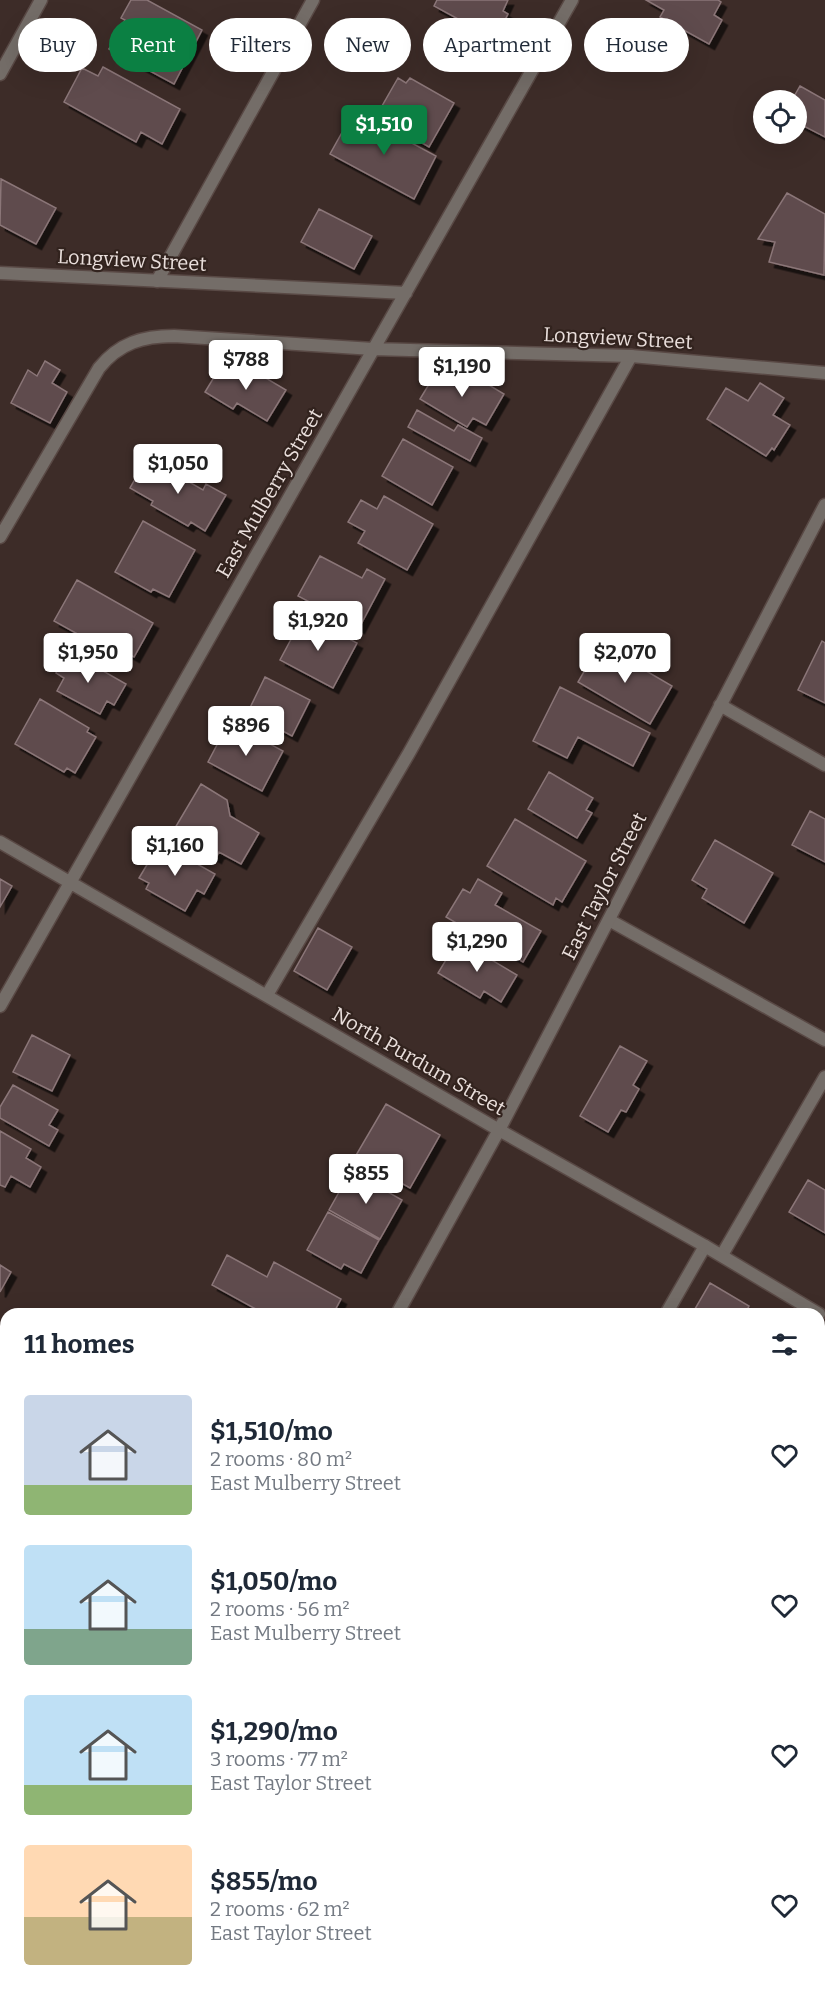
<!DOCTYPE html>
<meta charset="utf-8">
<style>
:root{--surface:#fff;--page:#f2f2f3;--text:#1f2937;--muted:#747a83;--accent:#0b8043}
body{margin:0;font-family:Bitter,serif;background:var(--page);color:var(--text);height:100vh;display:flex;flex-direction:column;font-size:22px;white-space:nowrap}
*{box-sizing:border-box;margin:0}
p{font-size:20px;color:var(--muted)}
.icon{flex:none;width:33px;height:33px;fill:none;stroke:currentColor;stroke-width:2;stroke-linecap:round;stroke-linejoin:round}
.map{position:relative;flex:1;overflow:hidden}
.side{position:absolute;left:0px;top:1308px;width:825px;height:686px;display:flex;flex-direction:column;background:var(--surface);border-radius:18px 18px 0 0;box-shadow:0 6px 24px #0002}
.side>*{flex:none}
.hud{position:absolute;left:18px;top:18px;width:789px;height:54px;display:flex;gap:12px}
.fabs{position:absolute;left:753px;top:90px;display:grid;gap:12px}
.fabs a{display:grid;place-items:center;width:54px;height:54px;border-radius:50%;background:var(--surface);box-shadow:0 6px 24px #0002;font-size:30px}
.price{position:absolute;translate:-50% -51px;padding:0 14px;border-radius:6px;background:#fff;color:#222;font-size:20px;line-height:39px;filter:drop-shadow(0 2px 3px #0008)}
.price::after{content:'';position:absolute;left:50%;top:36px;width:18px;height:14px;margin-left:-9px;background:inherit;clip-path:polygon(0 0,100% 0,50% 100%)}
.price.on{background:var(--accent);color:#fff}
ul{padding:0;list-style:none}
li{display:flex;align-items:center;gap:18px;height:150px;padding:0 24px}
li span{display:grid;place-items:center;flex:none;width:168px;height:120px;border-radius:6px;color:#555}
li>.icon{margin-inline-start:auto}
span .icon{width:72px;height:72px;fill:#fffc;stroke-width:1}
li b{font-size:26px}
h2{display:flex;justify-content:space-between;align-items:center;height:72px;padding:0 24px;font-size:26px}
.pill{padding:0 21px;border-radius:27px;background:var(--surface);box-shadow:0 6px 24px #0002;font-size:21px;line-height:54px}
.pill.on{background:var(--accent);color:#fff}
.map>svg:first-child{display:block}
.building{fill:#5e4b4d;stroke:#8b7678;stroke-width:1.5;filter:url(#shadow)}
.lines{fill:none;stroke-linecap:round;stroke-linejoin:round}
.lane-casing{stroke:#594945;stroke-width:15}
.street-casing{stroke:#594945;stroke-width:15}
.lane{stroke:#746d68;stroke-width:12}
.street{stroke:#746d68;stroke-width:12}
.labels{text-anchor:middle;dominant-baseline:central;stroke-width:4.5;stroke-linejoin:round;paint-order:stroke}
.street-label{font-size:20px;fill:#eadfdc;stroke:#32231e}
</style>
<div class="map">
<svg width="825" height="1993" viewBox="0 0 825 1993">
<defs>
<filter id="shadow"><feDropShadow dx="5.5" dy="5.5" stdDeviation="0" flood-color="#0009"/></filter>
</defs>
<rect width="100%" height="100%" fill="#3d2c28"/>
<!-- building -->
<path class="building" d="M131,0H147L202,30L174,84L109,49L125,20L121,18Z
M437,0H508L503,11L508,14L495,39L434,6Z
M646,0H718L721,2L714,15L722,20L709,44L660,17L664,10Z
M103,67L180,109L162,144L141,132L136,142L64,102L82,68L98,76Z
M398,78L406,83L410,78L454,103L429,147L387,123L389,119L378,113Z
M800,86L825,100V137L796,122V100H792Z
M367,119L436,156L414,199L330,154L349,120L363,127Z
M1,179L56,208L36,244L0,225Z
M787,193L825,214L824,275L769,262L775,242L758,239Z
M319,209L372,236L354,269L301,242Z
M45,361L60,370L52,383L67,392L50,423L11,403L28,370L37,376Z
M239,362L286,390L267,421L237,403L233,409L205,392L219,369L232,376Z
M452,370L471,381L474,376L504,394L486,425L473,418L467,427L420,399L437,371L448,378Z
M760,383L784,398L773,415L790,425L774,450L772,448L766,456L707,419L726,388L748,401Z
M417,410L454,431L458,425L482,438L470,461L408,427Z
M403,439L453,467L432,505L382,476Z
M147,458L203,490L206,484L226,495L205,531L191,522L188,526L151,505L153,501L130,488Z
M384,496L433,524L407,570L358,543L365,531L348,522L361,500L377,509Z
M143,521L195,550L169,597L153,589L151,592L115,572Z
M320,556L362,578L367,569L385,579L359,628L298,596Z
M77,580L153,623L134,657L122,650L119,657L54,621Z
M304,615L357,643L333,688L280,660Z
M822,641L825,643V703L798,690Z
M600,644L672,686L650,724L578,682Z
M68,651L126,684L114,705L107,701L100,714L57,691L64,678L56,673Z
M265,677L310,700L292,736L268,723L264,731L244,720Z
M560,687L650,733L633,766L578,737L567,758L533,741Z
M40,699L89,728L87,732L96,737L75,773L67,768L64,772L15,744Z
M229,722L283,751L262,791L208,762Z
M549,772L593,798L586,810L592,813L577,838L528,809Z
M201,784L227,800L230,816L259,833L241,864L219,852L216,858L172,833Z
M810,811L825,819V862L792,845Z
M515,819L586,861L562,902L556,898L553,905L487,866Z
M715,840L773,873L744,923L702,898L707,889L692,880Z
M160,843L215,874L204,894L197,890L185,911L146,889L149,883L139,878Z
M0,879L12,886L0,907Z
M478,879L502,893L495,905L541,931L523,962L446,917L463,889L470,893Z
M318,928L352,947L327,990L294,971Z
M458,940L517,975L501,1002L484,991L480,998L438,973Z
M32,1035L70,1055L52,1091L13,1072Z
M620,1046L647,1061L633,1085L639,1089L626,1112L621,1110L608,1132L580,1116Z
M13,1085L58,1110L49,1125L58,1130L49,1146L0,1118V1107Z
M386,1104L440,1135L410,1188L355,1157Z
M0,1131L31,1149L26,1158L41,1167L30,1187L11,1176L5,1187L0,1185Z
M351,1171L402,1200L380,1239L329,1210Z
M808,1180L825,1190V1233L789,1212Z
M328,1212L379,1240L361,1273L344,1264L341,1269L307,1250Z
M227,1255L267,1277L274,1262L341,1299L333,1314H321L318,1312L316,1314H265L212,1285Z
M0,1265L11,1272L0,1292Z
M710,1283L749,1306L745,1314H692Z
M819,1715L825,1718V1742L819,1753Z
M3,1765L6,1767V1808L0,1805V1771Z
M0,1881L6,1885V1899L0,1909Z
M819,1900L825,1904V1930L819,1942Z
M819,1954L825,1958V1972L819,1983Z
M115,1988H187L184,1993H124Z
M754,1988H774L778,1990L779,1988H816L815,1990L820,1993H760L753,1989Z"/>
<g class="lines">
<!-- lane casing -->
<g class="lane-casing">
<path id="lane" d="M157,281L313,0
M0,537L99,368C119,343 143,336 174,336L373,349
M609,920L825,1040
M267,995L409,753L631,356
M722,1255L825,1077
M666,1314L705,1246
M819,1562L825,1565
M0,1600L6,1603
M691,1988L701,1993
M280,1993L284,1988"/>
</g>
<!-- street casing -->
<g class="street-casing">
<path id="street" d="M0,74L41,0
M0,273L406,293
M373,349L631,356L825,373
M720,705L825,765
M0,842L499,1130L705,1246L819,1314
M0,1006L572,0
M397,1314L499,1130L825,505
M819,1521L825,1510
M819,1813L825,1817
M17,1993L20,1988
M549,1993L552,1988"/>
</g>
<!-- lane -->
<use href="#lane" class="lane"/>
<!-- street -->
<use href="#street" class="street"/>
</g>
<g class="labels">
<!-- street labels -->
<g class="street-label">
<text transform="translate(132 260) rotate(3)">Longview Street</text>
<text transform="translate(618 338) rotate(3)">Longview Street</text>
<text transform="translate(269 493) rotate(-60)">East Mulberry Street</text>
<text transform="translate(604 886) rotate(-63)">East Taylor Street</text>
<text transform="translate(419 1061) rotate(30)">North Purdum Street</text>
</g>
</g>
</svg>
<div class="fabs">
<a><svg class="icon" aria-label="locate" viewBox="0 0 24 24"><circle cx="12" cy="12" r="6"/><path d="M12 2v4M12 18v4M2 12h4M18 12h4"/></svg></a>
</div>
<b class="price on" style="left:384px;top:156px">$1,510</b>
<b class="price" style="left:246px;top:391px">$788</b>
<b class="price" style="left:462px;top:398px">$1,190</b>
<b class="price" style="left:178px;top:495px">$1,050</b>
<b class="price" style="left:318px;top:652px">$1,920</b>
<b class="price" style="left:88px;top:684px">$1,950</b>
<b class="price" style="left:625px;top:684px">$2,070</b>
<b class="price" style="left:246px;top:757px">$896</b>
<b class="price" style="left:175px;top:877px">$1,160</b>
<b class="price" style="left:477px;top:973px">$1,290</b>
<b class="price" style="left:366px;top:1205px">$855</b>
<div class="hud">
<a class="pill">Buy</a>
<a class="pill on">Rent</a>
<a class="pill">Filters</a>
<a class="pill">New</a>
<a class="pill">Apartment</a>
<a class="pill">House</a>
</div>
<section class="side">
<h2>11 homes<svg class="icon" aria-label="filters" viewBox="0 0 24 24"><path d="M4 7h16M4 17h16"/><circle cx="9" cy="7" r="2"/><circle cx="15" cy="17" r="2"/></svg></h2>
<ul>
<li><span style="background:linear-gradient(#c9d6e8 75%,#8fb573 0)"><svg class="icon" aria-label="home" viewBox="0 0 24 24"><path d="M3 11l9-7 9 7M6 9v11h12V9"/></svg></span><div><b>$1,510/mo</b><p>2 rooms · 80 m²</p><p>East Mulberry Street</p></div><svg class="icon" aria-label="heart" viewBox="0 0 24 24"><path d="M12 20l-8-8c-3-5 5-10 8-4 3-6 11-1 8 4z"/></svg></li>
<li><span style="background:linear-gradient(#bfe0f5 70%,#7fa58c 0)"><svg class="icon" aria-label="home" viewBox="0 0 24 24"><path d="M3 11l9-7 9 7M6 9v11h12V9"/></svg></span><div><b>$1,050/mo</b><p>2 rooms · 56 m²</p><p>East Mulberry Street</p></div><svg class="icon" aria-label="heart" viewBox="0 0 24 24"><path d="M12 20l-8-8c-3-5 5-10 8-4 3-6 11-1 8 4z"/></svg></li>
<li><span style="background:linear-gradient(#bfe0f5 75%,#8fb573 0)"><svg class="icon" aria-label="home" viewBox="0 0 24 24"><path d="M3 11l9-7 9 7M6 9v11h12V9"/></svg></span><div><b>$1,290/mo</b><p>3 rooms · 77 m²</p><p>East Taylor Street</p></div><svg class="icon" aria-label="heart" viewBox="0 0 24 24"><path d="M12 20l-8-8c-3-5 5-10 8-4 3-6 11-1 8 4z"/></svg></li>
<li><span style="background:linear-gradient(#ffd9b3 60%,#c2b280 0)"><svg class="icon" aria-label="home" viewBox="0 0 24 24"><path d="M3 11l9-7 9 7M6 9v11h12V9"/></svg></span><div><b>$855/mo</b><p>2 rooms · 62 m²</p><p>East Taylor Street</p></div><svg class="icon" aria-label="heart" viewBox="0 0 24 24"><path d="M12 20l-8-8c-3-5 5-10 8-4 3-6 11-1 8 4z"/></svg></li>
</ul>
</section>
</div>
